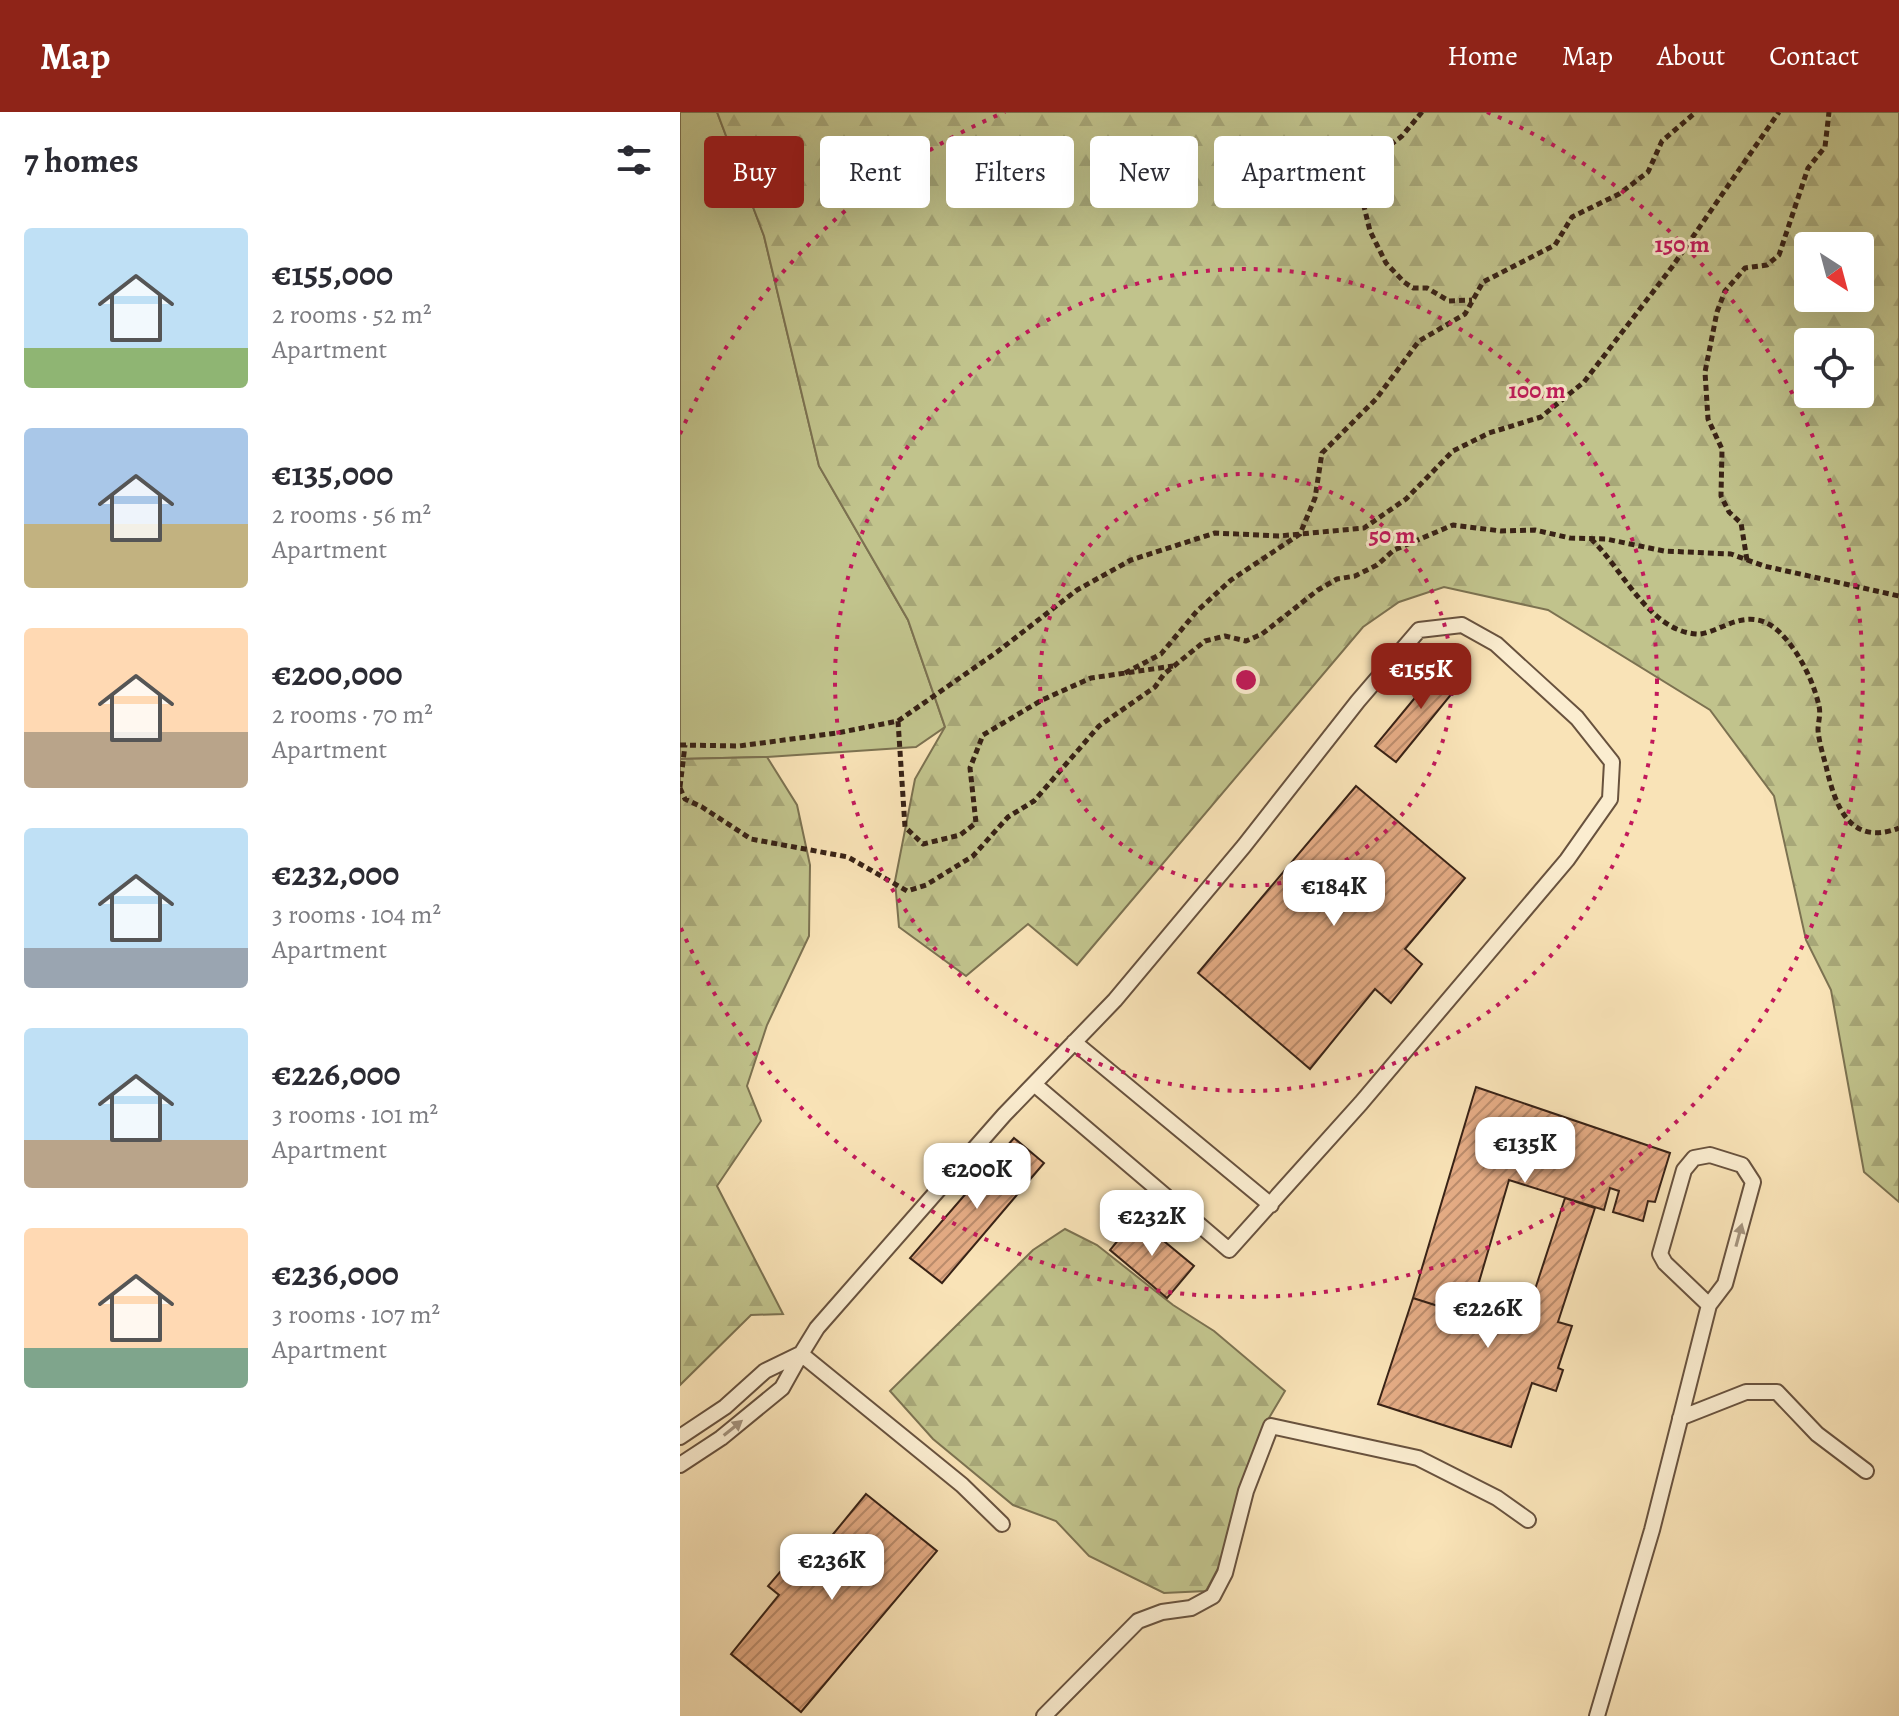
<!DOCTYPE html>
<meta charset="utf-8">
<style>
:root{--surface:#fff;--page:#f7f7f7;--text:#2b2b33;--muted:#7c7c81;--accent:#8f2418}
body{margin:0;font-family:Alegreya,serif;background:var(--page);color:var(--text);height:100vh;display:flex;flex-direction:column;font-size:30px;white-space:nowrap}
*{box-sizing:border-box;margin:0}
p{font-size:26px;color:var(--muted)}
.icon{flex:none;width:44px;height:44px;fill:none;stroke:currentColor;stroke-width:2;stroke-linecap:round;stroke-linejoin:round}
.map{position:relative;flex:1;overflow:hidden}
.panel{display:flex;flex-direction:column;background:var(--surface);width:680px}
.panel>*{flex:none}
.top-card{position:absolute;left:24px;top:24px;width:760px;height:72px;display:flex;gap:16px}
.needle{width:52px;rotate:144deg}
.fabs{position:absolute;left:1114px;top:120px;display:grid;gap:16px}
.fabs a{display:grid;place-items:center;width:80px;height:80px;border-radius:8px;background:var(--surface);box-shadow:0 8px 32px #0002;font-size:40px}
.price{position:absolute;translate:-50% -68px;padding:0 18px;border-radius:16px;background:#fff;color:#222;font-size:26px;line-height:52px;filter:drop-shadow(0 2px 4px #0008)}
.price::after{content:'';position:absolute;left:50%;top:48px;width:24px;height:18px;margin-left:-12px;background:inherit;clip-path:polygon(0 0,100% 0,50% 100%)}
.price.on{background:var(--accent);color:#fff}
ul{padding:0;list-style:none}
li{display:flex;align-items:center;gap:24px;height:200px;padding:0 24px}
li span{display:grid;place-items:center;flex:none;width:224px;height:160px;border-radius:8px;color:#555}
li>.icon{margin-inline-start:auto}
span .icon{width:96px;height:96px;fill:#fffc;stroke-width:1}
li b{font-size:34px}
h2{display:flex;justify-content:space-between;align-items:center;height:96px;padding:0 24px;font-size:34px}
.chip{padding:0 28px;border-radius:8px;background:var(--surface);box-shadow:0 8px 32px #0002;font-size:28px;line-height:72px}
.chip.on{background:var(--accent);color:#fff}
header{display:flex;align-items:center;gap:48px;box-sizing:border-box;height:112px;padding:0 40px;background:var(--accent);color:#fff}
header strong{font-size:38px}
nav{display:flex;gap:44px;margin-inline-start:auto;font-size:28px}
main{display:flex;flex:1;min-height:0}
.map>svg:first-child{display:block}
.green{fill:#c1c38c;stroke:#7c7251;stroke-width:2}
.forest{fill:url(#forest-firs);stroke:#7c7251;stroke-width:2;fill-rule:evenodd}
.building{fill:url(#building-hatch);stroke:#382216;stroke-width:2}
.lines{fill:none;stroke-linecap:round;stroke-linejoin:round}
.service-casing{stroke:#68523e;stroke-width:18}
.path{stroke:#382216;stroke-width:5;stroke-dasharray:6 4;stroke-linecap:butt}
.service{stroke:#fbedd0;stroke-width:14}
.oneway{fill:#a3927c}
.ring{fill:none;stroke:#c2185b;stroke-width:4;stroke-dasharray:4 8}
.centre{fill:#c2185b;stroke:#fbedd0;stroke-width:4}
.ring-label{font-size:24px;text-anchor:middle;font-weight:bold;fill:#c2185b;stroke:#fbedd0;stroke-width:6;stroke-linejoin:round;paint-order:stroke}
</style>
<header>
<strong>Map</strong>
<nav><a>Home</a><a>Map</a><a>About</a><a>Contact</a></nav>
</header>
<main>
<section class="panel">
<h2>7 homes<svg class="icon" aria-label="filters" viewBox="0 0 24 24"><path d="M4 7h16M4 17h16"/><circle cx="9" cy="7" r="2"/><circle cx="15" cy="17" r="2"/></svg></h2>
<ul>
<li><span style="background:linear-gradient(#bfe0f5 75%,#8fb573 0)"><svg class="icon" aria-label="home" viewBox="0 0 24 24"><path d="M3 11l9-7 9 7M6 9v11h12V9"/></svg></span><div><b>€155,000</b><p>2 rooms · 52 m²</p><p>Apartment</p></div></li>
<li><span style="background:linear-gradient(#a9c7e8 60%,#c2b280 0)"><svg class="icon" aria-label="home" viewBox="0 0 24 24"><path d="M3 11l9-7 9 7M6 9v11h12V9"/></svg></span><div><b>€135,000</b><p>2 rooms · 56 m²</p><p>Apartment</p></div></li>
<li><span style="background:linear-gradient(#ffd9b3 65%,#b9a48a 0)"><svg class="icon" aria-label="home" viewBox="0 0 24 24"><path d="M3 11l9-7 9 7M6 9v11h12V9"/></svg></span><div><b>€200,000</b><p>2 rooms · 70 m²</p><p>Apartment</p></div></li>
<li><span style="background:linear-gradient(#bfe0f5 75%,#9aa5b1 0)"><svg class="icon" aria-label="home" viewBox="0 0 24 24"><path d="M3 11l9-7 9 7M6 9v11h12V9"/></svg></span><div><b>€232,000</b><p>3 rooms · 104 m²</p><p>Apartment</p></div></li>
<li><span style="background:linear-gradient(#bfe0f5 70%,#b9a48a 0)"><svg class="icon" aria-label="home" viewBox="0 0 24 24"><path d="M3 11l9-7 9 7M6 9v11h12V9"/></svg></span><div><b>€226,000</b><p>3 rooms · 101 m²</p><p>Apartment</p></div></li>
<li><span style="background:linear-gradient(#ffd9b3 75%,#7fa58c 0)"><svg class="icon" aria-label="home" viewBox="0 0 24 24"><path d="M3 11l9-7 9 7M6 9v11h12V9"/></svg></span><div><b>€236,000</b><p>3 rooms · 107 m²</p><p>Apartment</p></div></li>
</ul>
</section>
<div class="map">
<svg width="1219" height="1604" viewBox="0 0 1219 1604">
<defs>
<pattern id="forest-firs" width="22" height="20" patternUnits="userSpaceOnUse" patternTransform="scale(2)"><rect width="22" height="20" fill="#c1c38c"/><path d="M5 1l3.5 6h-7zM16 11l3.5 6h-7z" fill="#a7a778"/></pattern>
<pattern id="building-hatch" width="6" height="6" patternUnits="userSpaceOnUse" patternTransform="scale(2)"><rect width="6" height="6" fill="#e5ac85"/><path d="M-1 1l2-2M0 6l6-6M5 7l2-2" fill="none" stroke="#bb8c6c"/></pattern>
</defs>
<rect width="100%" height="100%" fill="#f9e3b7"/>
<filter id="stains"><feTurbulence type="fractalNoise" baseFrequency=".0025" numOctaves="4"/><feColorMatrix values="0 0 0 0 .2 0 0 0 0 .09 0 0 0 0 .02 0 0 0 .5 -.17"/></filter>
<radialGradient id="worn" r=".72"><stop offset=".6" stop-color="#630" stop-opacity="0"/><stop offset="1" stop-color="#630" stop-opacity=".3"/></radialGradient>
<!-- green -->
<path class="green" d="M0,0H37L84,124L139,354L228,508L265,615L236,635L87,645L0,647Z"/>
<!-- forest -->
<path class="forest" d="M37,0H1219V1090L1184,1060L1151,878L1126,828L1094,684L1030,598L868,498L764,475L719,490L683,515L397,853L348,812L286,864L219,815L215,769L235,667L265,615L228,508L139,354L84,124ZM1180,134V186H1128V134ZM1180,230V282H1128V230Z
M87,645L117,693L130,753L129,824L87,913L67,974L81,1009L37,1074L103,1202L71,1203L0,1273V647Z
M385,1117L417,1133L493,1193L534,1219L605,1279L586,1311L544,1445L526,1479L484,1481L409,1444L376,1409L333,1393L253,1327L210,1279L353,1138Z"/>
<!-- building -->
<path class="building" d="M767,547L787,563L716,650L695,634Z
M676,674L785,766L725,837L742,852L711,891L695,877L630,957L518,861Z
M796,975L990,1041L975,1090L968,1089L963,1109L933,1100L939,1079L930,1076L924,1098L829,1068L789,1204L733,1186Z
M334,1026L364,1051L262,1171L230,1146Z
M885,1086L915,1096L878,1210L892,1214L878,1256L883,1258L876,1279L852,1271L831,1335L698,1292L733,1186L841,1220Z
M456,1106L514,1154L487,1186L430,1138Z
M186,1382L257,1439L121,1600L51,1542L99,1483L88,1474L123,1433L136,1443Z"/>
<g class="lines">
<!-- service casing -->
<g class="service-casing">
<path id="service" d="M394,930L591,1093
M1000,1306L1066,1280H1097L1137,1322L1186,1359
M0,1325L45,1295L85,1259L120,1242
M0,1353L41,1326L102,1276L121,1242
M322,1412L282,1373L121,1242L137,1216L324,1003L435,888L564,734L678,589L739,518L782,513L816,532L897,606L932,650L930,687L887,748L681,991L549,1138L354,972
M364,1604L458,1509L482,1500L511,1496L533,1484L545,1461L566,1379L591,1314L738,1346L817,1386L848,1408
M917,1604L972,1418L1029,1193L1045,1172L1073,1070L1062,1053L1030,1043L1014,1046L1004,1058L980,1142L985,1151L1029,1193"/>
</g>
<!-- path -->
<path class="path" d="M742,0L722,24L683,54L678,70L690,119L706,151L724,170L733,176H747L769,189L792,188
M911,427C943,457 968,518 1016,522C1024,523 1036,517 1044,514C1077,499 1095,510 1115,539C1126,555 1135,576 1139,594C1141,603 1138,610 1138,618C1139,630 1143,643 1146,654C1155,693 1169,735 1219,716
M1067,448L1061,411L1049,400L1041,384L1042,337L1028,307L1025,260L1037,200L1045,179L1065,156L1087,153L1099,143L1128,56L1145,35L1149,0
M445,561L481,542L517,499L551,468L620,422L635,386L642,341L696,287L739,229L785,202L803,170L875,133L892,105L939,82L968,60L982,29L1016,0
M218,609L225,715L243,732L280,723L296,711L290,656L303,623L362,588L411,566L493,554
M0,633L59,634L157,621L218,609L317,540L397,478L451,448L535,421L599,424L684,416L726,387L773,339L809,321L861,305L904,270L992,155L1099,0
M0,675L5,633
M0,676L5,687L22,695L71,727L168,745L227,779L246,773L293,744L328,705L354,689L419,614L475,575L484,562L525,529L545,524L566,529L582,522L638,478L657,467L675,464L697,453L714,438L773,413L821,419L855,418L890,426L926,427L984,439L1051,442L1084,454L1219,484"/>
<!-- service -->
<use href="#service" class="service"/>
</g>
<!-- one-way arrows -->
<defs><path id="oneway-solid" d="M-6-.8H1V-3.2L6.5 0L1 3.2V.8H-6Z" transform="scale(2)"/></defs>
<g class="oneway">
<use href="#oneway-solid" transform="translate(1059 1123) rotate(-75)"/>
<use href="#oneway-solid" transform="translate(53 1316) rotate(-39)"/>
</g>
<!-- distance rings -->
<g class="ring">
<circle cx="566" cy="568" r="206"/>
<circle cx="566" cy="568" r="411"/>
<path d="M0 322A617 617 0 0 1 325 0M807 0A617 617 0 1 1 0 814"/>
</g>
<circle cx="566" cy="568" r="12" class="centre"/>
<g class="ring-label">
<text x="1002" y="140">150 m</text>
<text x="857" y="286">100 m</text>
<text x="712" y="431">50 m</text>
</g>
<rect width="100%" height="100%" filter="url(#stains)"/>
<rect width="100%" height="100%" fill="url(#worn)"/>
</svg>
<div class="fabs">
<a><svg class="needle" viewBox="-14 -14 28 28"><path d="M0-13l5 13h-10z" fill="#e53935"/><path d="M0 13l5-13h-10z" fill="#7c7c81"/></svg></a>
<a><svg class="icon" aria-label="locate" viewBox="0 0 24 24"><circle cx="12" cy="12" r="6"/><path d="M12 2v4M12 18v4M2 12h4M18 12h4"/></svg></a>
</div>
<b class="price on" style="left:741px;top:599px">€155K</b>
<b class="price" style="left:654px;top:816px">€184K</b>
<b class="price" style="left:845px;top:1073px">€135K</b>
<b class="price" style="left:297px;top:1099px">€200K</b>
<b class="price" style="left:472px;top:1146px">€232K</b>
<b class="price" style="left:808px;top:1238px">€226K</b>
<b class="price" style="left:152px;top:1490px">€236K</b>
<div class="top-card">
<a class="chip on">Buy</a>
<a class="chip">Rent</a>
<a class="chip">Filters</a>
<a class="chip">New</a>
<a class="chip">Apartment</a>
</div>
</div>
</main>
